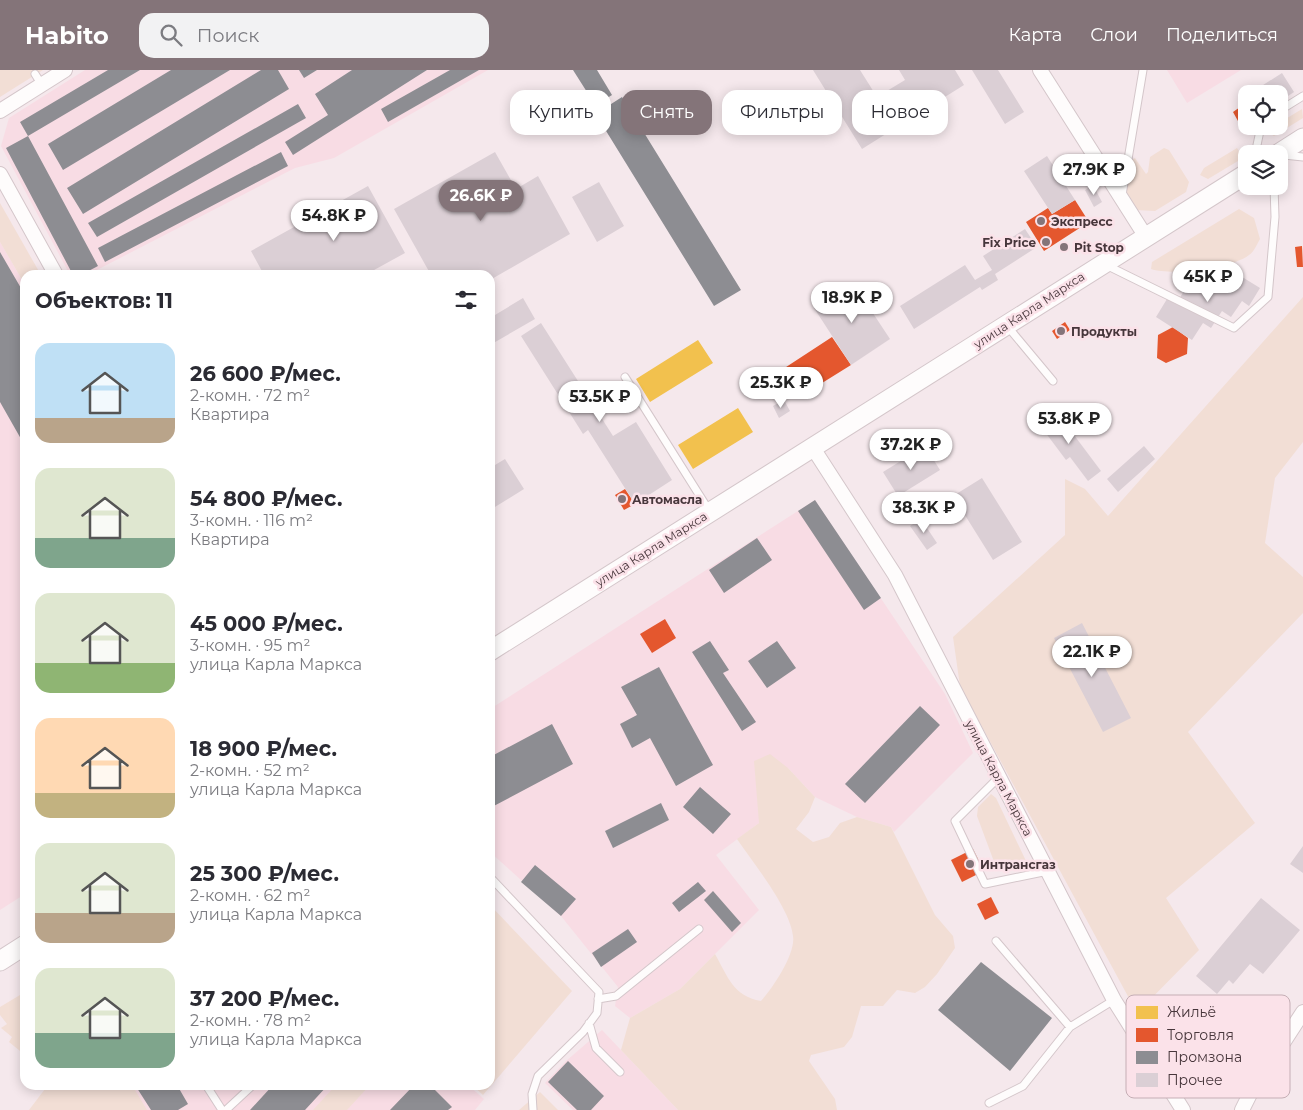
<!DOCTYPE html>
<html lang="ru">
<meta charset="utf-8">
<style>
:root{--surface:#fff;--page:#f2f2f3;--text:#2b2b33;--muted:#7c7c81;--accent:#847479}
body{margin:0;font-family:Montserrat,sans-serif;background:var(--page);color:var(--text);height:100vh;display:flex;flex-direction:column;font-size:19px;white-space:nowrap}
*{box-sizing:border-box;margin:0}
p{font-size:16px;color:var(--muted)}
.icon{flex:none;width:28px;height:28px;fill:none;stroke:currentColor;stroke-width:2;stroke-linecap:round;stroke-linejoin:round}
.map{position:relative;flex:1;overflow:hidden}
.panel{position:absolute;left:20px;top:200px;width:475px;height:820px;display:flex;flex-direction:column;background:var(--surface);border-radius:15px;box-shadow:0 2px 12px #0003}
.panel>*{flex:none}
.top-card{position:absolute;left:510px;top:20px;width:475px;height:45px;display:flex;gap:10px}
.fabs{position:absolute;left:1238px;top:15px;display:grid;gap:10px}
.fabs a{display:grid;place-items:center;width:50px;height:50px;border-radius:10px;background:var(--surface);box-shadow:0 2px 12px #0003;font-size:25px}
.price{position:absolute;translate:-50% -42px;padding:0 11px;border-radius:18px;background:#fff;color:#222;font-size:16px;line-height:32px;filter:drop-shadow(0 1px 2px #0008)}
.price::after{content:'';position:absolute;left:50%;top:30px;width:15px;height:11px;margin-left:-8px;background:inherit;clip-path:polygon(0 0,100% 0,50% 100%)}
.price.selected{background:var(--accent);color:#fff}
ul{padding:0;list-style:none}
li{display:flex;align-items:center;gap:15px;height:125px;padding:0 15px}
li span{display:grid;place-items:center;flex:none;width:140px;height:100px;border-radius:15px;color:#555}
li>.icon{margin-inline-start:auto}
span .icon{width:60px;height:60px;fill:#fffc;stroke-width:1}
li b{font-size:21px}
h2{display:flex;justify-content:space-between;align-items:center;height:60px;padding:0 15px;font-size:21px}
.tag{padding:0 18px;border-radius:15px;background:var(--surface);box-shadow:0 2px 12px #0003;font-size:18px;line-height:45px}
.tag.selected{background:var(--accent);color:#fff}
header{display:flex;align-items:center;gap:30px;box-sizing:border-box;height:70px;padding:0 25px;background:var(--accent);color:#fff}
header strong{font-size:24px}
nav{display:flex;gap:28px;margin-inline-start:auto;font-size:18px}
.search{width:350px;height:45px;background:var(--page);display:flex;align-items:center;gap:12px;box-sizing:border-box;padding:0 18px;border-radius:15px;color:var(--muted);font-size:19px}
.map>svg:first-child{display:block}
.built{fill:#f8dce4}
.green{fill:#f2ded5}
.homes{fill:#f2c14e}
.shops{fill:#e4572e}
.industry{fill:#8d8d92}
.building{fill:#dbcfd5}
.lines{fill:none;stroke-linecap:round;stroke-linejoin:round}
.lane-casing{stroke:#d4c6ca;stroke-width:9}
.street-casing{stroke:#d4c6ca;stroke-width:16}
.secondary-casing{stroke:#d4c6ca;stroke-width:21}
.lane{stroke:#fefcfc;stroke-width:7}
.street{stroke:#fefcfc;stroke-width:14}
.secondary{stroke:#fefcfc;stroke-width:19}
.poi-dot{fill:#847479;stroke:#fbe2e9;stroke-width:2}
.labels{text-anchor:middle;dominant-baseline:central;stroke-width:5;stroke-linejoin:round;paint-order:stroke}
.poi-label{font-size:12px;font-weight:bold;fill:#47363b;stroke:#fbe2e9;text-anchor:start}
.street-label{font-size:12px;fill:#47363b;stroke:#fbe2e9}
.key{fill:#fbe2e9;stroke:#c5aeb5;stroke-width:1}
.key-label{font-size:14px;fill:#47363b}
</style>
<header>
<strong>Habito</strong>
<div class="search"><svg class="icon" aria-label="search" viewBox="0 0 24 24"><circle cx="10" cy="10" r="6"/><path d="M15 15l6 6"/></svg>Поиск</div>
<nav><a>Карта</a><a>Слои</a><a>Поделиться</a></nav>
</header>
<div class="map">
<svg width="1303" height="1040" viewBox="0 0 1303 1040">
<rect width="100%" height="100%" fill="#f5e8ec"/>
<!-- built -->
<path class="built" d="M85,0H488L334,88L295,98L87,205H70L1,76L9,48Z
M1167,0H1241L1187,33Z
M0,172L25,215V824L0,840Z
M815,430L945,624L973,683L894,762L891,757L857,747L815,727L788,698L759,753L716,785L759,840L680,919L630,948L615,936L618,917L561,846L490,782V639Z
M602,960L678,1040H573L545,1013L566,991Z
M80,1015H468L484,1029L475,1040H97Z"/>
<!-- green -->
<path class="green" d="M0,0H43L0,27Z
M1302,39L1303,48L1274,66L1265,61L1273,56H1279V53Z
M1164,78L1169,80L1189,112L1186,122L1155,141L1135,140L1124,127L1130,91L1135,88L1146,104L1148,102L1150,87Z
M1237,78L1243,88L1208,109L1200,105L1204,98Z
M0,133L41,205H25V215L0,172Z
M1239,139L1254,148L1260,169C1257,174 1254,182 1249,185C1231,199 1172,206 1151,199L1152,192Z
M1303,227V372L1275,408L1265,473L1303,507V543L1188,662L1255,753L1166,828L1199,880L1137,943L960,616L953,567L1065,465V409L1085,419L1108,446Z
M770,684L788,698L815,727L809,742L796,759L813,772L829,767L840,753L857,747L891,757L935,845L953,866L955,878L937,904L925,917L915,923L897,920L883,936H861L852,967L844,977L811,985L809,991L835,1029L837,1040H678L621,980L630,948L680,919L715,884C728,907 733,926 761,931C773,918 796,883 793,866C790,838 754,794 737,769L759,753L754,691Z
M991,724L996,728L1027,793L1024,797L998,800L996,797L977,746L978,737Z
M490,835L572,921L483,1025L472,1015H490Z
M25,922V985L9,972L12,967L1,958L7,954L0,945V937Z
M48,1015H132L147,1040H29Z
M336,1015H370L347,1040H313Z
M540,1022L558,1040H519Z"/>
<!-- homes -->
<path class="homes" d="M698,270L713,293L650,332L636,309Z
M738,338L753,362L693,399L678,375Z"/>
<!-- shops -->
<path class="shops" d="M1243,35L1246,46L1238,51L1233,42Z
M1075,130L1089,152L1044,181L1026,152L1048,138L1052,144Z
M1302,176L1303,197H1297L1295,177Z
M1065,252L1070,260L1057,269L1052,261Z
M1173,257L1188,268L1187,284L1166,293L1157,288L1158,265Z
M832,267L851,295L798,328L780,301Z
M625,419L635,434L624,440L615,425Z
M665,549L676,568L652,583L640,564Z
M973,779L984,801L962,812L951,790Z
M991,827L999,843L985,850L977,834Z"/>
<!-- industry -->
<path class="industry" d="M108,0H140L28,66L20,52Z
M171,0H230L63,100L48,74Z
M261,0H278L289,19L83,144L67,118Z
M299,0H317L304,8Z
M352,0H427L293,85L285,72L328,45L315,24Z
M450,0H479L388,52L381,39Z
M573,0H597L612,25L604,30L608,36L622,27L741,220L714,236L595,43L599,41Z
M298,34L306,48L97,167L88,153Z
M28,66L98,196L81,205H73L6,78Z
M281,82L288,96L105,192L98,178Z
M0,182L25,225V376L0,332Z
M815,430L881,528L864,540L798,441Z
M757,468L772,490L724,523L709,500Z
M710,571L729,600L723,603L756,652L742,661L692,582Z
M777,571L796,598L767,618L748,591Z
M659,597L713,695L676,716L650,668L632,678L620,654L637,645L621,617Z
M920,636L940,655L865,733L845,714Z
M552,654L573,694L490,738V687Z
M700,717L731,744L713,764L683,737Z
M661,733L669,750L613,778L605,761Z
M535,795L576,829L561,846L521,812Z
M698,812L706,821L679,842L672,833Z
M713,821L741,853L732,862L704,830Z
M628,859L637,872L601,897L592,883Z
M981,892L1052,948L1010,1001L938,940Z
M568,991L604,1026L591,1040H577L548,1012Z
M135,1015H177L188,1034L178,1040H151Z
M273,1015H328L305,1040H250Z
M414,1015H430L452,1037L448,1040H390Z"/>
<!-- building -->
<path class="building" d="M813,0H860L877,27L905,10L899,0H955L964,15L862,79Z
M972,0H998L1024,42L1005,54Z
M1282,3L1294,22L1279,32V24H1249Z
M495,82L516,119L538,106L570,164L490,210V205H431L394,139Z
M1047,86L1075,130L1052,144L1024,101Z
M599,112L624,156L597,172L572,127Z
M1093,115L1102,132L1094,137L1085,120Z
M368,116L405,183L365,205H264L251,181Z
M1025,159L1037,177L995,204L998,210L982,220L980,217L914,259L900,236L965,195L975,210L992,200L983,186Z
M1226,197L1260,218L1249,236L1242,231L1231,247L1222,241L1211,258L1203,253L1192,270L1156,247L1167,229L1176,234L1187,216L1197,223L1208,206L1217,212Z
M853,213L890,269L851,295L814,238Z
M523,228L535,249L490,275V248Z
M541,253L613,366L636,352L672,410L635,434L588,360L583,364L521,266Z
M784,330L790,341L779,348L773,336Z
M1056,341L1101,401L1088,411L1070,387L1066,390L1039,354Z
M925,376L940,400L898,426L883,402Z
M1144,376L1155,389L1118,422L1107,409Z
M505,389L524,419L490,440V398Z
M982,408L1022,472L993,490L953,426Z
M921,449L937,473L927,480L910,456Z
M1082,553L1131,648L1103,662L1054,568Z
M1303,776V803L1290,794Z
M1261,828L1300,860L1263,904L1250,894L1233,914L1229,910L1217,924L1196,906Z"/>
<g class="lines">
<!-- lane casing -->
<g class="lane-casing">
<path id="lane" d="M35,4L42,15
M1279,41L1303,26
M1260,84L1257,75L1261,56
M1284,85L1303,87
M1122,125L1143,0
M1106,195L1234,258L1268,227L1275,147L1274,116
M1008,257L1053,311
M625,307L710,442
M998,708L955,751L985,814L1048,801
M490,807L599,922L597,943L583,962L538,1006L532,1024L533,1040
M996,871L1070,957
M598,929L616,926L699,859
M589,953L596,978L620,1002
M206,1015L222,1040
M989,1033L1023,1016L1070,957L1114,930
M226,1040L253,1015"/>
</g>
<!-- street casing -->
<g class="street-casing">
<path id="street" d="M1040,0L1146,167
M0,41L65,0
M0,104L56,205
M813,378L895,505L1114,930L1183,1040
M1242,1040L1250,1024L1303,942"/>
</g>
<!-- secondary casing -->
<g class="secondary-casing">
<path id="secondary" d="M1278,84L1303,68
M490,581L1246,104
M0,891L25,875"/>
</g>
<!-- lane -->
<use href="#lane" class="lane"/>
<!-- street -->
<use href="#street" class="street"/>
<!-- secondary -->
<use href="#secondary" class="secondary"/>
</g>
<!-- markers -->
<g class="poi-dot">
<circle cx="1041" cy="151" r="5"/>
<circle cx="1046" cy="172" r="5"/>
<circle cx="1064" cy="177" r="5"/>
<circle cx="1061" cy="261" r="5"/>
<circle cx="622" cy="429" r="5"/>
<circle cx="970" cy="794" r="5"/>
</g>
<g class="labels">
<!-- poi labels -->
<g class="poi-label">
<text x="1051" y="151">Экспресс</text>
<text x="1036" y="172" text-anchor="end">Fix Price</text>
<text x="1074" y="177">Pit Stop</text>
<text x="1071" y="261">Продукты</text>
<text x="632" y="429">Автомасла</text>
<text x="980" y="794">Интрансгаз</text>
</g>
<!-- street labels -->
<g class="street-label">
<text transform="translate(1029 240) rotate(-33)">улица Карла Маркса</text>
<text transform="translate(651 479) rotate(-32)">улица Карла Маркса</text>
<text transform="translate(999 708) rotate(62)">улица Карла Маркса</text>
</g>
</g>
<!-- legend -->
<rect x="1126" y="925" width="164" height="103" rx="8" class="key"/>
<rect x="1136" y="936" width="22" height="13" fill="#f2c14e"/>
<rect x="1136" y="958" width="22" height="14" fill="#e4572e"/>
<rect x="1136" y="981" width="22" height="13" fill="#8d8d92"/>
<rect x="1136" y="1003" width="22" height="14" fill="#dbcfd5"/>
<g class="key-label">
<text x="1167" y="947">Жильё</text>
<text x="1167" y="970">Торговля</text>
<text x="1167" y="992">Промзона</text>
<text x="1167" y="1015">Прочее</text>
</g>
</svg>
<div class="fabs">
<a><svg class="icon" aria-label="locate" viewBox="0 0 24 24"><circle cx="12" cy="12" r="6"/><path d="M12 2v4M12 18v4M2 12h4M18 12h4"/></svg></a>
<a><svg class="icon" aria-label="layers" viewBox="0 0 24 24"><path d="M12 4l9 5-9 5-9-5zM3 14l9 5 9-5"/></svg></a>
</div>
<b class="price" style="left:1094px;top:126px">27.9K ₽</b>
<b class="price selected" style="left:481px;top:152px">26.6K ₽</b>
<b class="price" style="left:334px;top:172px">54.8K ₽</b>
<b class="price" style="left:1208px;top:233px">45K ₽</b>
<b class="price" style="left:852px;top:254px">18.9K ₽</b>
<b class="price" style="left:781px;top:339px">25.3K ₽</b>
<b class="price" style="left:600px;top:353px">53.5K ₽</b>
<b class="price" style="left:1069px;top:375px">53.8K ₽</b>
<b class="price" style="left:911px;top:401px">37.2K ₽</b>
<b class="price" style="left:924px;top:464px">38.3K ₽</b>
<b class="price" style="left:1092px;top:608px">22.1K ₽</b>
<div class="top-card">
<a class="tag">Купить</a>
<a class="tag selected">Снять</a>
<a class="tag">Фильтры</a>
<a class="tag">Новое</a>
</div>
<section class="panel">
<h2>Объектов: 11<svg class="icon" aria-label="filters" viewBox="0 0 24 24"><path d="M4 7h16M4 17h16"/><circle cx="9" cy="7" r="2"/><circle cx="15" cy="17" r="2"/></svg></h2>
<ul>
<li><span style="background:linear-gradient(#bfe0f5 75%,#b9a48a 0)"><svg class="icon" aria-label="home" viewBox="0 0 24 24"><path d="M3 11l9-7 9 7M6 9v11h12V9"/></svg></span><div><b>26 600 ₽/мес.</b><p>2-комн. · 72 m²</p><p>Квартира</p></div></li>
<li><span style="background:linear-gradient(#dfe7d0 70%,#7fa58c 0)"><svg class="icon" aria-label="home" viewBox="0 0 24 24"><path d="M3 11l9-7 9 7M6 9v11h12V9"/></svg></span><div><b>54 800 ₽/мес.</b><p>3-комн. · 116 m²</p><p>Квартира</p></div></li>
<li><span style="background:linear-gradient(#dfe7d0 70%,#8fb573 0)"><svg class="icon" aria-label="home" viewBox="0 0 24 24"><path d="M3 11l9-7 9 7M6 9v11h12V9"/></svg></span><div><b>45 000 ₽/мес.</b><p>3-комн. · 95 m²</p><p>улица Карла Маркса</p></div></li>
<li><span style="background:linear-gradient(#ffd9b3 75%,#c2b280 0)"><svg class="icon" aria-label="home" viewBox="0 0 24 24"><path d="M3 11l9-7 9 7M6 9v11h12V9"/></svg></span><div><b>18 900 ₽/мес.</b><p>2-комн. · 52 m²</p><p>улица Карла Маркса</p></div></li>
<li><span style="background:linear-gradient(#dfe7d0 70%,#b9a48a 0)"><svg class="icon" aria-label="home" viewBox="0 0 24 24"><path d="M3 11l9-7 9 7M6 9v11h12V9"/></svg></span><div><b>25 300 ₽/мес.</b><p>2-комн. · 62 m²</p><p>улица Карла Маркса</p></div></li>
<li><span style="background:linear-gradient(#dfe7d0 65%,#7fa58c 0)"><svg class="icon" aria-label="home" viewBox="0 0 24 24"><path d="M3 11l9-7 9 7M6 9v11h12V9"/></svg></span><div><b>37 200 ₽/мес.</b><p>2-комн. · 78 m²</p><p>улица Карла Маркса</p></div></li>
</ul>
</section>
</div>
